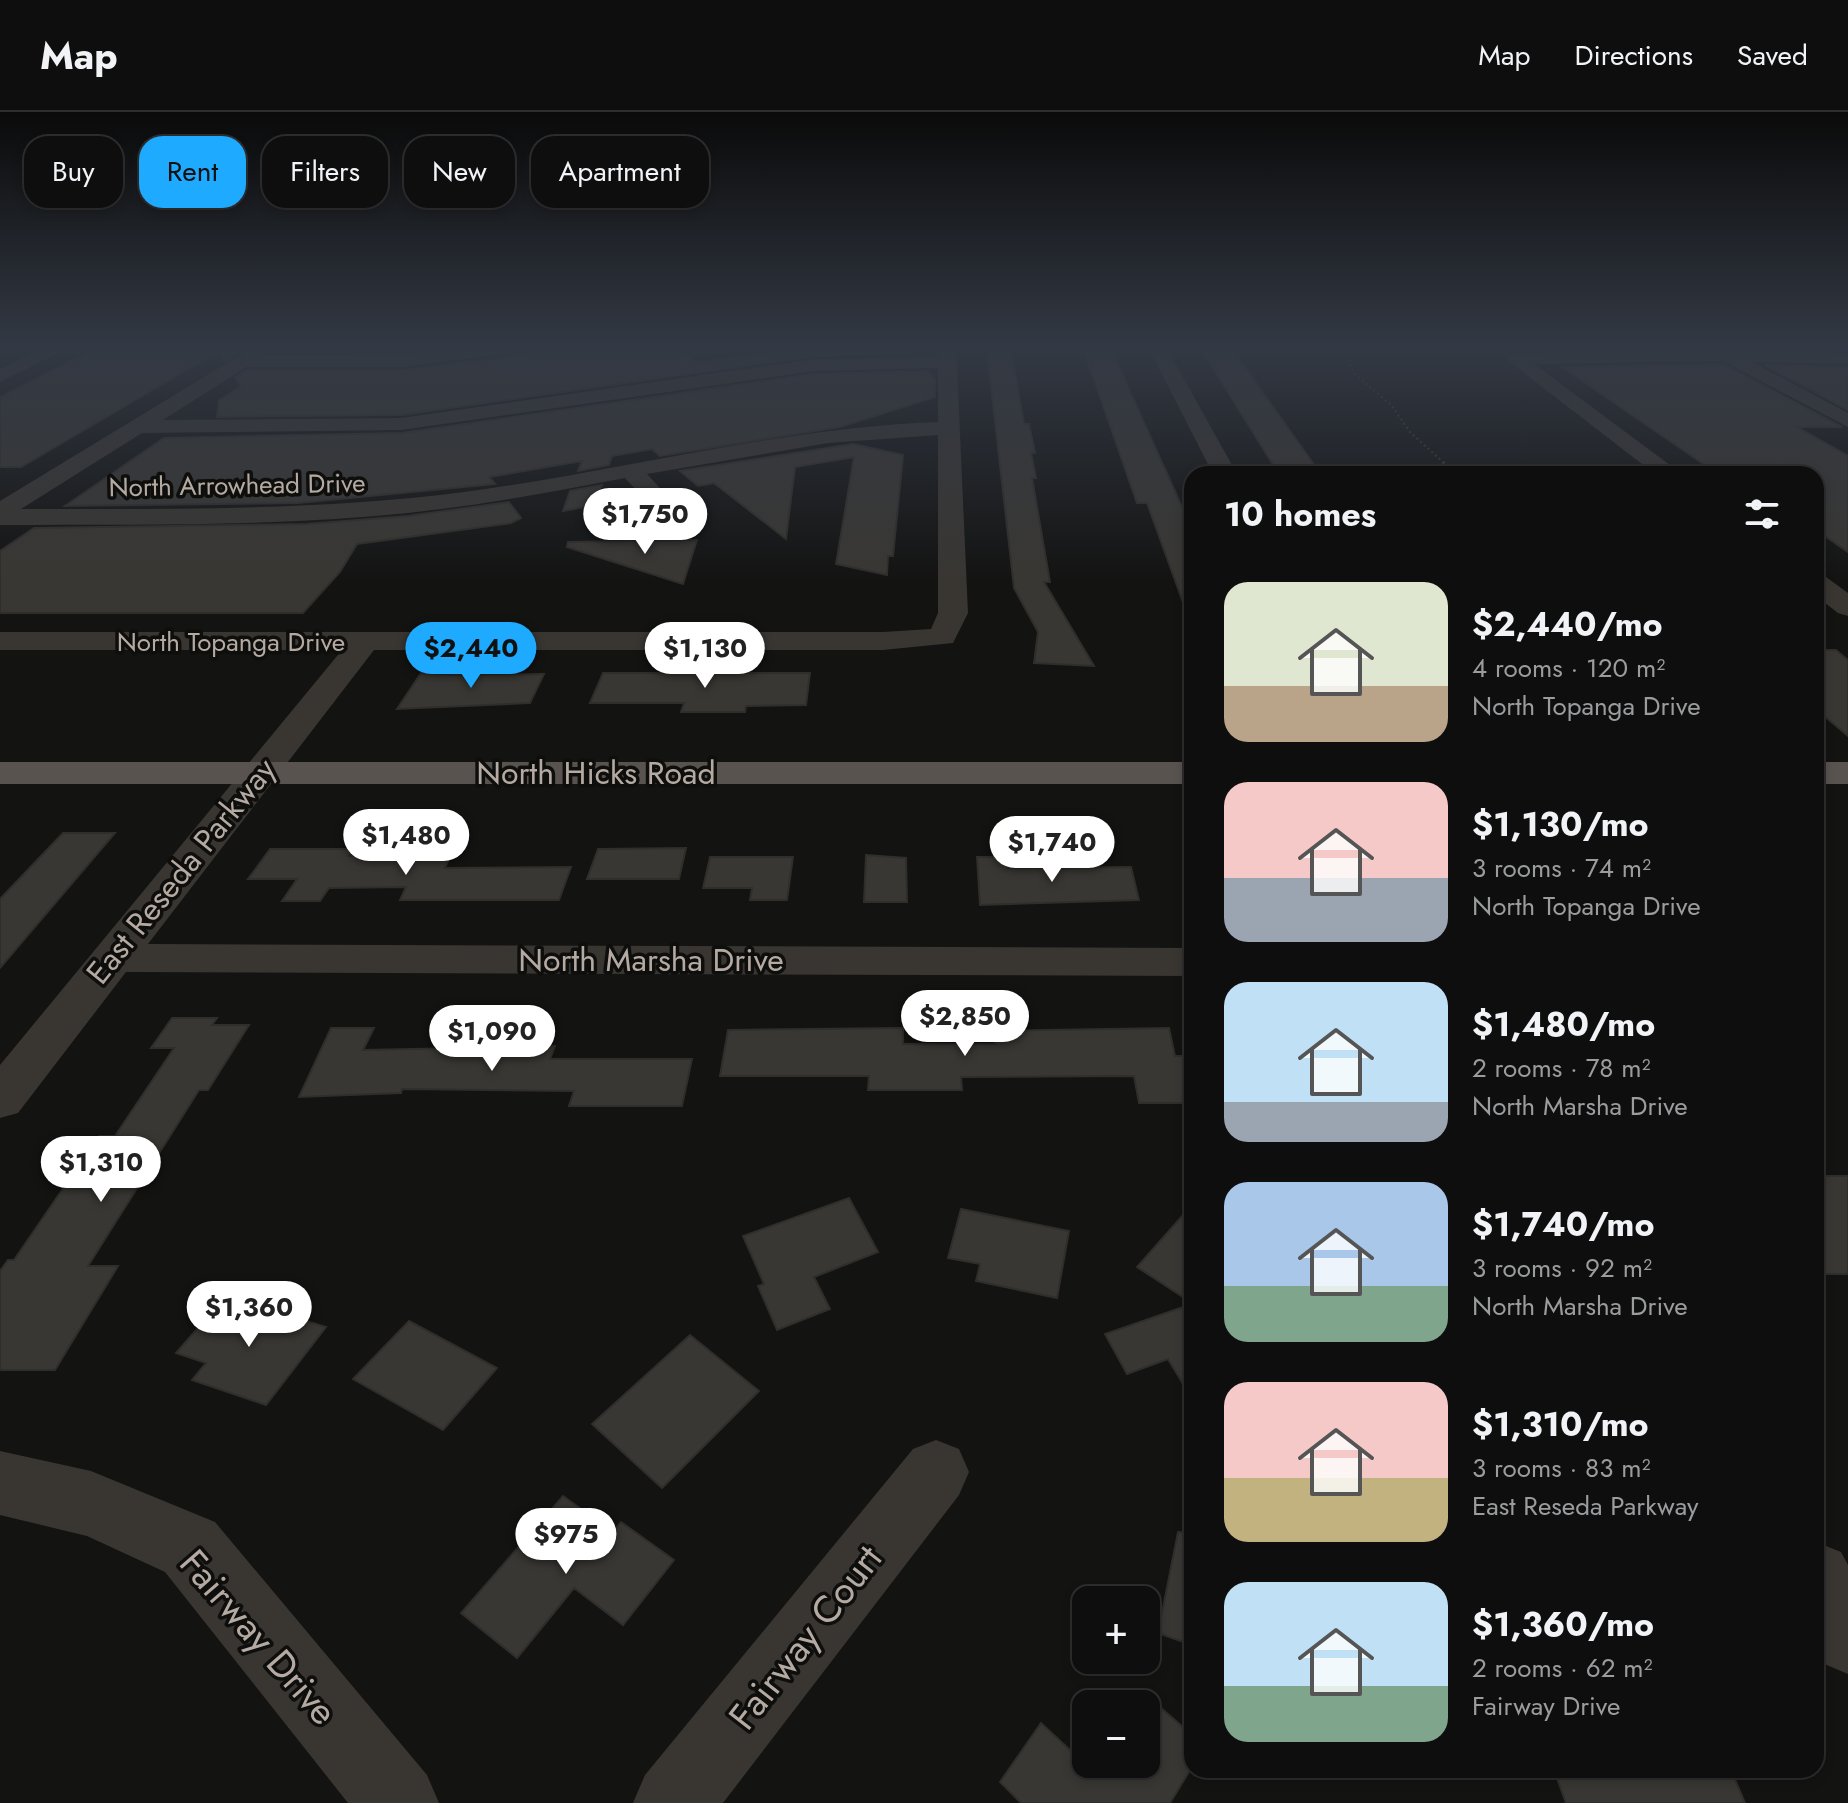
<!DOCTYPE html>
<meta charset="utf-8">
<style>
:root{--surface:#0e0e0e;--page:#1c1c1c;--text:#f1f3f6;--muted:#9b9c9e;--line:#2e2e2e;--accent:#1eaaff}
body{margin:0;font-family:Jost,sans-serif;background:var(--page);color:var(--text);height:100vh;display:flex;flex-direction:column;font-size:30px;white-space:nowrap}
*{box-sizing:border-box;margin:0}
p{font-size:26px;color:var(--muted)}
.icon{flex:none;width:44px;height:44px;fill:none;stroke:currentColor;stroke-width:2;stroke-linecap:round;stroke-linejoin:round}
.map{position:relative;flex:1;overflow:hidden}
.details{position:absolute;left:1184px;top:354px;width:640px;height:1312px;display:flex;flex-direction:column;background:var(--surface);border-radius:24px;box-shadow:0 4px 12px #0003,0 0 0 2px var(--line)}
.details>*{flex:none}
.hud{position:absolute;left:24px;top:24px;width:760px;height:72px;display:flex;gap:16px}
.tools{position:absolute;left:1072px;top:1474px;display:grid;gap:16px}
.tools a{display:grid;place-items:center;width:88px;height:88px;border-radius:16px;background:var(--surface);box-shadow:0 4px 12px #0003,0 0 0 2px var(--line);font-size:40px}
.price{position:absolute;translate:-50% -68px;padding:0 18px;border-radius:28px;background:#fff;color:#222;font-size:26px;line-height:52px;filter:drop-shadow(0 2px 4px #0008)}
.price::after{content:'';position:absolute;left:50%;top:48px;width:24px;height:18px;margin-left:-12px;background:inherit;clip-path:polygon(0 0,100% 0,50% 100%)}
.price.on{background:var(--accent);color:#111}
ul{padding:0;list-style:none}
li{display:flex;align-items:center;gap:24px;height:200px;padding:0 40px}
li span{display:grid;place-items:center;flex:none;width:224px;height:160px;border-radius:24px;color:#555}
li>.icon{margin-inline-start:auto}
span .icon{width:96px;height:96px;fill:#fffc;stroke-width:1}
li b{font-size:34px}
h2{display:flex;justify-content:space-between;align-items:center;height:96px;padding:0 40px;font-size:34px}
.tag{padding:0 28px;border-radius:24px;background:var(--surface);box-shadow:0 4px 12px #0003,0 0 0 2px var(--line);font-size:28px;line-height:72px}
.tag.on{background:var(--accent);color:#111}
header{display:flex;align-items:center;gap:48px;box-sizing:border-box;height:112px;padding:0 40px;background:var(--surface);border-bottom:2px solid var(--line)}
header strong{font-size:38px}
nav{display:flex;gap:44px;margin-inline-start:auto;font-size:28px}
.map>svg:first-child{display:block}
.building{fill:#393733;stroke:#302e2b;stroke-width:2}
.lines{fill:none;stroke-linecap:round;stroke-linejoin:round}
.path-far1{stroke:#403c38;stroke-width:2;stroke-dasharray:2 3;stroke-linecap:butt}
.path{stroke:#403c38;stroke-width:3;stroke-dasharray:2 4;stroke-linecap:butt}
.minor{fill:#393632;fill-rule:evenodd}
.major{fill:#58534e;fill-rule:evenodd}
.labels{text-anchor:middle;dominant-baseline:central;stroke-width:7;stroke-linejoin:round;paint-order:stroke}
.far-street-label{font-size:26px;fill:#b5aaa2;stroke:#0e0e0d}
.street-label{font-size:32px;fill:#b5aaa2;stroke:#0e0e0d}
.near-street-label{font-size:38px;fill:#b5aaa2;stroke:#0e0e0d}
</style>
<header>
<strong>Map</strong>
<nav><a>Map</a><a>Directions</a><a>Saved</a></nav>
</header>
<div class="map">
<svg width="1848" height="1691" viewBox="0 0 1848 1691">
<rect width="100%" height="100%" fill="#131312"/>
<!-- building -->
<path class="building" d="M251,233L225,249L219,239L21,355H0V285L101,234Z
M282,233H459L402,240L273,241Z
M548,233H670L697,250L836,234L840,238L902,233L911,242L814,244L401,303L217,305L219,288L241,274L235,265L247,258H402L536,241Z
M1082,233H1109L1192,417V503L1188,504L1147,391H1137Z
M1531,233H1810L1820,238L1539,239Z
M1010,234L1024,312H1029L1035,341H1031L1036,366H1032L1050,470H1044L1094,554L1034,551L1038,520L1014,476L987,238Z
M1201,237H1232L1317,357H1310L1314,362H1279Z
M1722,252L1842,315H1797L1848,344V440L1816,418V362H1718L1562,255Z
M1765,253L1848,255V298Z
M928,259L935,267V285L840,315L660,344L652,337L612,344L609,353L578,359L582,349L489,365L495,372L298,391L65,394L164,326L401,321L814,262Z
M853,332L903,343L893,444H888L887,463L836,452L854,345L795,355L786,427L714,371L698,374L680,359Z
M602,373L596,393L563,399L570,379Z
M509,390L521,406L511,411L357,432L340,460L303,501H0V439L34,416L307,412L408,404Z
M697,428L683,472L567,435L568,430Z
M1816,538H1836L1848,548V624L1816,597Z
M421,561L452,563L544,562L530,591L397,597Z
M603,561H810L806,593L746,594L745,600H681L684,591H590Z
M63,721H115L0,856V787Z
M686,736L679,767H587L598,737Z
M270,737H353L349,744H450L445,756L571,755L559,788H400L406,775L329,776L320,789H282L297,767H248Z
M866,743L906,746L907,790H864Z
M710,745H793L787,788H750L752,776H703Z
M977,745H1007L1008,756L1131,755L1139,788L980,793Z
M172,906H217L212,913H249L208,978H199L88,1154H118L55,1258H0V1159L8,1148H14L99,1024H115L174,936H151Z
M331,916H374L363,938L555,934L550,947H692L682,994H569L574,979L402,977L401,981L299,985Z
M903,916V932H995L994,919L1169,916L1175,944H1192V991H1139L1134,964L961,965L962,978H868L869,964H720L728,918Z
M1816,1064H1848V1162H1816Z
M849,1086L878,1140L814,1165L830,1197L777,1218L758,1174L764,1172L743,1124Z
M1192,1093V1191L1137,1155Z
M961,1097L1069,1119L1057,1186L976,1169L980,1152L948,1146Z
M226,1184L326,1215L266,1293L192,1268L206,1251L176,1241Z
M1192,1192V1287L1168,1247L1127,1262L1105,1222Z
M409,1209L497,1256L443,1318L353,1267Z
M690,1223L759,1279L662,1376L592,1312Z
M563,1384L613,1420L621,1410L674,1448L623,1513L574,1476L517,1546L461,1501Z
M1178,1420L1192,1421V1533L1158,1521Z
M1146,1583L1192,1623V1655L1170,1691H1021L1000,1670L1041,1611L1085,1652H1146Z
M1554,1658H1731L1745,1691H1566Z"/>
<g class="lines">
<!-- path-far1 -->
<path class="path-far1" d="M1348,233L1349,251L1355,262L1391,293L1410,320L1445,352
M1447,233L1489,242"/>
<!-- path -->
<path class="path" d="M1443,350L1455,362"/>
<!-- minor -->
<path class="minor" d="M50,233H74L0,270V257Z
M257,233H279L264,244L402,243L488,233H545L536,238L402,255H246L163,308L401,306L814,247L938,245V233H956L968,501L953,531L883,538H374L148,832L1192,836V864L126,860L18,1001L0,1006V953L342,538H0V520H883L931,517L938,501V323L828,331L647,362L681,399L669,406L660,404L625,366C553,380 481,393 408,401C273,415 136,412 0,413V389ZM938,256V310C777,316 623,359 464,380C317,399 169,397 21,397L142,321L401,318L814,259Z
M1147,233H1165L1237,362H1213Z
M1725,239L1848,242V252L1752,250L1848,301V315L1723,249L1534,252L1682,362H1655L1506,247L1515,242Z
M1816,463L1826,465L1848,481V504L1838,501L1816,484Z
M936,1328L959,1337L969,1360L959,1383L723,1691H633L645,1663L913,1337Z
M0,1339L91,1359L215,1410L427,1663L439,1691H348L165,1460L87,1424L0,1403Z
M1816,1430L1841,1440L1848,1453V1562L1822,1551L1816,1539Z"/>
<!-- major -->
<path class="major" d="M0,650H1192V672H0Z
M1816,650H1848V672H1816Z"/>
</g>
<!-- sky -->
<linearGradient id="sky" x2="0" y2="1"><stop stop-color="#0a0a0a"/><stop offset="0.5" stop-color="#333944"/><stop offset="1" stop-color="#333944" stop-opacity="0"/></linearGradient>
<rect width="1848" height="470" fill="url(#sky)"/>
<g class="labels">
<!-- far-street labels -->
<g class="far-street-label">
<text transform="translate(237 373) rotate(-1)">North Arrowhead Drive</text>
<text x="231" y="530">North Topanga Drive</text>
</g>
<!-- street labels -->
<g class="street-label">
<text x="596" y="661">North Hicks Road</text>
<text transform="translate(181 759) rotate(-51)">East Reseda Parkway</text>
<text x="651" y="848">North Marsha Drive</text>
</g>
<!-- near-street labels -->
<g class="near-street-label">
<text transform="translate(259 1525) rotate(49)">Fairway Drive</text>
<text transform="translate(805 1525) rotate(-52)">Fairway Court</text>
</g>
</g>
</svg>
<div class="tools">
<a>+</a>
<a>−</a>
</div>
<b class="price" style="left:645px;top:444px">$1,750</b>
<b class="price on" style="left:471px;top:578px">$2,440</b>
<b class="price" style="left:705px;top:578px">$1,130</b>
<b class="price" style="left:406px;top:765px">$1,480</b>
<b class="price" style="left:1052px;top:772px">$1,740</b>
<b class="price" style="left:965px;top:946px">$2,850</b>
<b class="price" style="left:492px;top:961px">$1,090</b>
<b class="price" style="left:101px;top:1092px">$1,310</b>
<b class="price" style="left:249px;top:1237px">$1,360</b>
<b class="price" style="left:566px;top:1464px">$975</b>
<div class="hud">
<a class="tag">Buy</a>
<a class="tag on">Rent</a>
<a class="tag">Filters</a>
<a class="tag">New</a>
<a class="tag">Apartment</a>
</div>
<section class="details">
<h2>10 homes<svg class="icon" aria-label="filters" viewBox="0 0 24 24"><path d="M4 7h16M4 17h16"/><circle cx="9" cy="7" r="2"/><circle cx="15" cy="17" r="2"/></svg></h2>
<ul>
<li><span style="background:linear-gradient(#dfe7d0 65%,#b9a48a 0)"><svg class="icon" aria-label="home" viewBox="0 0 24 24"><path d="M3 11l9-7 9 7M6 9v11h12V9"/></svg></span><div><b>$2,440/mo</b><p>4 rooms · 120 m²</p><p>North Topanga Drive</p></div></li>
<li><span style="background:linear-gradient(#f6c9c9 60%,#9aa5b1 0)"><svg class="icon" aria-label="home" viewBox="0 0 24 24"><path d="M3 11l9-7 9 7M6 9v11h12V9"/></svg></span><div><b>$1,130/mo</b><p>3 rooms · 74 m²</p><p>North Topanga Drive</p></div></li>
<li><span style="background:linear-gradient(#bfe0f5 75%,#9aa5b1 0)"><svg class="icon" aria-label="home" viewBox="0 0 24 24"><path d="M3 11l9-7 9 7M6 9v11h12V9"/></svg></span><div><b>$1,480/mo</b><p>2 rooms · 78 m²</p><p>North Marsha Drive</p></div></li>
<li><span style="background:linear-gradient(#a9c7e8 65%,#7fa58c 0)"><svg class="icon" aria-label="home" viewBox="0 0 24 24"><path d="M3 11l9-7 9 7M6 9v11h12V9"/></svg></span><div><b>$1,740/mo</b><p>3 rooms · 92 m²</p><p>North Marsha Drive</p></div></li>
<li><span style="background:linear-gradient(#f6c9c9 60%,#c2b280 0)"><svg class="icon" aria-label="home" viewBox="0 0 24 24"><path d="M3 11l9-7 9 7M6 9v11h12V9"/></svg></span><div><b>$1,310/mo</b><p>3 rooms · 83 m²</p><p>East Reseda Parkway</p></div></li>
<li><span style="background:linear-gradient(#bfe0f5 65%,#7fa58c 0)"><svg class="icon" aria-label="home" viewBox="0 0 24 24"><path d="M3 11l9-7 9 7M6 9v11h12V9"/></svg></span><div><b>$1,360/mo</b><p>2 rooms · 62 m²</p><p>Fairway Drive</p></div></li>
</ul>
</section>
</div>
